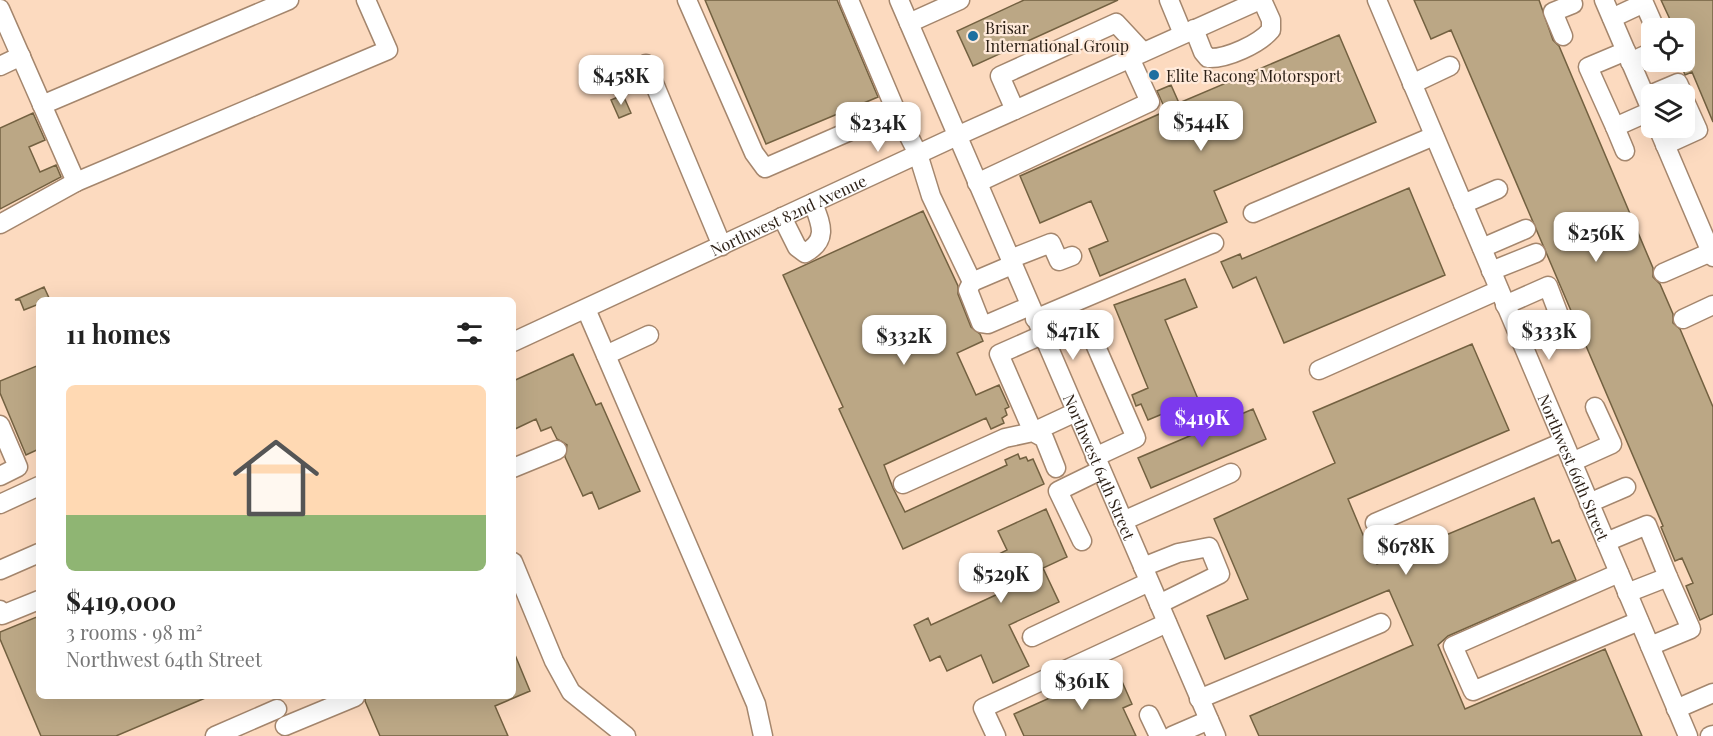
<!DOCTYPE html>
<meta charset="utf-8">
<style>
:root{--surface:#fff;--page:#f2f2f2;--text:#222;--muted:#767676;--line:#e0e0e0;--accent:#7c3aed}
body{margin:0;font-family:"Playfair Display",serif;background:var(--page);color:var(--text);height:100vh;display:flex;flex-direction:column;font-size:22px;white-space:nowrap}
*{box-sizing:border-box;margin:0}
p{font-size:20px;color:var(--muted)}
.icon{flex:none;width:33px;height:33px;fill:none;stroke:currentColor;stroke-width:2;stroke-linecap:round;stroke-linejoin:round}
.map{position:relative;flex:1;overflow:hidden}
.details{position:absolute;left:36px;top:297px;width:480px;height:402px;display:flex;flex-direction:column;background:var(--surface);border-radius:9px;box-shadow:0 6px 24px #0002}
.details>*{flex:none}
.fabs{position:absolute;left:1641px;top:18px;display:grid;gap:12px}
.fabs a{display:grid;place-items:center;width:54px;height:54px;border-radius:9px;background:var(--surface);box-shadow:0 6px 24px #0002;font-size:30px}
.price{position:absolute;translate:-50% -51px;padding:0 14px;border-radius:12px;background:#fff;color:#222;font-size:20px;line-height:39px;filter:drop-shadow(0 2px 3px #0008)}
.price::after{content:'';position:absolute;left:50%;top:36px;width:18px;height:14px;margin-left:-9px;background:inherit;clip-path:polygon(0 0,100% 0,50% 100%)}
.price.current{background:var(--accent);color:#fff}
ul{padding:0;list-style:none}
li{display:grid;align-content:center;gap:12px;height:318px;padding:0 30px}
li+li{border-top:2px solid var(--line)}
li span{display:grid;place-items:center;height:186px;border-radius:9px;color:#555}
li>.icon{margin-inline-start:auto}
span .icon{width:108px;height:108px;fill:#fffc;stroke-width:1}
li b{font-size:26px}
h2{display:flex;justify-content:space-between;align-items:center;height:72px;padding:0 30px;font-size:26px}
.map>svg:first-child{display:block}
.building{fill:#bba785;stroke:#736141;stroke-width:1.5}
.lines{fill:none;stroke-linecap:round;stroke-linejoin:round}
.minor-casing{stroke:#a4866d;stroke-width:21}
.minor{stroke:#fff;stroke-width:18}
.poi-dot{fill:#1e6fa0;stroke:#ffeada;stroke-width:2}
.labels{text-anchor:middle;dominant-baseline:central;stroke-width:4.5;stroke-linejoin:round;paint-order:stroke}
.poi-label{font-size:16px;fill:#2b1f15;stroke:#ffeada;text-anchor:start}
.street-label{font-size:16px;fill:#2b1f15;stroke:#ffeada}
</style>
<div class="map">
<svg width="1713" height="736" viewBox="0 0 1713 736">
<rect width="100%" height="100%" fill="#fcdabf"/>
<!-- building -->
<path class="building" d="M705,0H837L878,97L766,144Z
M1024,0H1118L973,66L957,31Z
M1414,0H1539L1553,40L1559,46L1653,268V277L1660,284L1673,314V323L1680,329L1713,407V614L1700,620L1686,586L1693,583L1682,558L1675,561L1661,527L1663,526L1451,30L1431,39Z
M1661,0H1713V122L1692,72L1685,75L1680,62H1684V28H1674Z
M1339,35L1376,122L1214,191L1227,222L1100,276L1089,249L1108,241L1091,201L1040,223L1020,176L1166,111L1157,91L1171,85L1179,103Z
M623,95L631,113L619,118L611,100Z
M33,113L45,140L29,147L40,172L56,165L61,177L0,209V128Z
M1409,188L1445,275L1284,343L1256,277L1233,288L1221,262L1240,254L1242,259Z
M923,211L958,286V294L971,327L980,334L983,341L957,353L976,395L999,385L1009,407L1005,409L1007,415L1002,418L1004,423L991,429L986,418L884,465L893,488L905,512L1007,465L1005,460L1018,454L1020,459L1026,457L1028,461L1033,459L1044,484L903,549L839,409L843,407L783,275Z
M1185,279L1197,307L1165,320L1198,399L1148,420L1141,404L1136,406L1132,395L1148,388L1114,305Z
M44,287L50,300H39V304L24,310L20,300H15Z
M1472,344L1509,430L1348,499L1366,542L1377,564L1534,498L1552,543L1559,540L1576,580L1448,636L1438,645L1465,709L1605,649L1642,736H1259L1250,716L1413,645L1389,590L1225,659L1207,616L1248,599L1214,519L1335,463L1313,412Z
M573,354L596,405L601,403L640,491L599,509L592,492L583,496L565,457L567,445L557,439L551,427L541,431L536,419L513,430V381Z
M39,365V449L26,455L0,393V381Z
M1253,409L1266,439L1151,488L1138,458Z
M1046,509L1067,557L1043,568L1059,602L1009,625L1029,666L993,683L981,655L947,671L940,656L930,661L914,625L928,618L931,625L1013,587L1005,566L998,569L993,557L1007,550L998,531Z
M39,616V696H210L116,736H41L0,639V632Z
M513,650L530,691L495,706L508,736H380L365,701L366,696H513Z
M1116,668L1132,704L1123,708L1136,736H1024L1014,714Z"/>
<g class="lines">
<!-- minor casing -->
<g class="minor-casing">
<g id="minor">
<path d="M687,0L754,153L765,168L896,111L918,154L931,196L972,282L1012,265"/>
<path d="M849,0L896,111"/>
<path id="s1" d="M899,0L1216,736"/>
<path d="M1169,0L1183,34"/>
<path id="s2" d="M1377,0L1688,736"/>
<path d="M1604,0L1652,112"/>
<path d="M0,9L76,182L0,224"/>
<path d="M1612,18L1644,3L1655,28"/>
<path d="M909,23L960,0"/>
<path d="M1194,29L1203,52L1208,58C1227,59 1259,44 1271,30V20L1262,0"/>
<path d="M1563,36L1553,12L1573,4L1571,0"/>
<path d="M1630,62L1652,52"/>
<path d="M646,64L722,246"/>
<path d="M0,66L21,56"/>
<path d="M1412,84L1450,66"/>
<path d="M1652,94L1678,83L1683,94"/>
<path d="M42,105L289,0"/>
<path d="M1015,110L1000,76L1116,23L1143,52"/>
<path d="M1615,127L1588,67L1626,51"/>
<path d="M1658,128L1713,257"/>
<path d="M1665,145L1698,130L1684,99"/>
<path d="M1625,151L1615,127L1651,111"/>
<path d="M76,182L388,50L366,0"/>
<path d="M977,183L1150,102L1130,58"/>
<path d="M1463,204L1498,189"/>
<path d="M1253,213L1434,136"/>
<path d="M782,217L797,247L805,253C829,240 821,224 813,203"/>
<path d="M1482,248L1526,229"/>
<path d="M1010,259L1051,243L1059,261L1072,256"/>
<path d="M1491,271L1536,253"/>
<path d="M1663,273L1711,252"/>
<path d="M972,282L968,290L981,323L988,324L1030,306"/>
<path d="M1505,305L1548,286L1559,315L1518,334"/>
<path d="M586,309L756,704L763,736"/>
<path d="M1035,319L1214,243"/>
<path d="M1683,319L1713,305"/>
<path d="M1042,335L999,354L1033,432L1076,412"/>
<path id="s3" d="M513,342L957,136L1260,0"/>
<path d="M1095,344L1136,438L1095,457"/>
<path d="M606,355L649,335"/>
<path d="M1319,370L1499,290"/>
<path d="M0,425L18,467L0,476"/>
<path d="M1572,462L1612,444L1595,407"/>
<path d="M513,468L557,450"/>
<path d="M903,484L1005,438L1033,432L1044,438L1056,468"/>
<path d="M1589,503L1626,487"/>
<path d="M0,504L39,486"/>
<path d="M1123,521L1231,473"/>
<path d="M1375,523L1563,442"/>
<path d="M1082,541L1058,491L1101,470"/>
<path d="M1606,542L1647,525L1668,577L1627,593"/>
<path d="M513,562L554,661L571,692L626,736"/>
<path d="M1143,567L1178,553L1209,547L1220,574L1159,604"/>
<path d="M0,570L39,553"/>
<path d="M1619,573L1453,646L1473,691L1639,621"/>
<path d="M0,610L2,615L39,600"/>
<path d="M1032,637L1149,582"/>
<path d="M1650,646L1691,629L1668,577"/>
<path d="M1199,699L1381,623"/>
<path d="M1676,709L1713,693"/>
<path d="M1149,715L1159,736"/>
<path d="M285,726L355,697"/>
<path d="M215,736L277,709"/>
<path d="M996,736L983,708L1167,623"/>
<path d="M1172,736L1209,720"/>
<path d="M1710,736L1713,735"/>
</g>
</g>
<!-- minor -->
<use href="#minor" class="minor"/>
</g>
<!-- markers -->
<g class="poi-dot">
<circle cx="973" cy="36" r="6"/>
<circle cx="1154" cy="75" r="6"/>
</g>
<g class="labels">
<!-- poi labels -->
<g class="poi-label">
<text x="985" y="27">Brisar<tspan x="985" dy="18">International Group</tspan></text>
<text x="1166" y="75">Elite Racong Motorsport</text>
</g>
<!-- street labels -->
<g class="street-label">
<text stroke="none"><textPath href="#s3" startOffset="303">Northwest 82nd Avenue</textPath></text>
<text stroke="none"><textPath href="#s1" startOffset="508">Northwest 64th Street</textPath></text>
<text stroke="none"><textPath href="#s2" startOffset="507">Northwest 66th Street</textPath></text>
</g>
</g>
</svg>
<div class="fabs">
<a><svg class="icon" aria-label="locate" viewBox="0 0 24 24"><circle cx="12" cy="12" r="6"/><path d="M12 2v4M12 18v4M2 12h4M18 12h4"/></svg></a>
<a><svg class="icon" aria-label="layers" viewBox="0 0 24 24"><path d="M12 4l9 5-9 5-9-5zM3 14l9 5 9-5"/></svg></a>
</div>
<b class="price" style="left:621px;top:106px">$458K</b>
<b class="price" style="left:1201px;top:152px">$544K</b>
<b class="price" style="left:878px;top:153px">$234K</b>
<b class="price" style="left:1596px;top:263px">$256K</b>
<b class="price" style="left:1073px;top:361px">$471K</b>
<b class="price" style="left:1549px;top:361px">$333K</b>
<b class="price" style="left:904px;top:366px">$332K</b>
<b class="price current" style="left:1202px;top:448px">$419K</b>
<b class="price" style="left:1406px;top:576px">$678K</b>
<b class="price" style="left:1001px;top:604px">$529K</b>
<b class="price" style="left:1082px;top:711px">$361K</b>
<section class="details">
<h2>11 homes<svg class="icon" aria-label="filters" viewBox="0 0 24 24"><path d="M4 7h16M4 17h16"/><circle cx="9" cy="7" r="2"/><circle cx="15" cy="17" r="2"/></svg></h2>
<ul>
<li><span style="background:linear-gradient(#ffd9b3 70%,#8fb573 0)"><svg class="icon" aria-label="home" viewBox="0 0 24 24"><path d="M3 11l9-7 9 7M6 9v11h12V9"/></svg></span><div><b>$419,000</b><p>3 rooms · 98 m²</p><p>Northwest 64th Street</p></div></li>
</ul>
</section>
</div>
